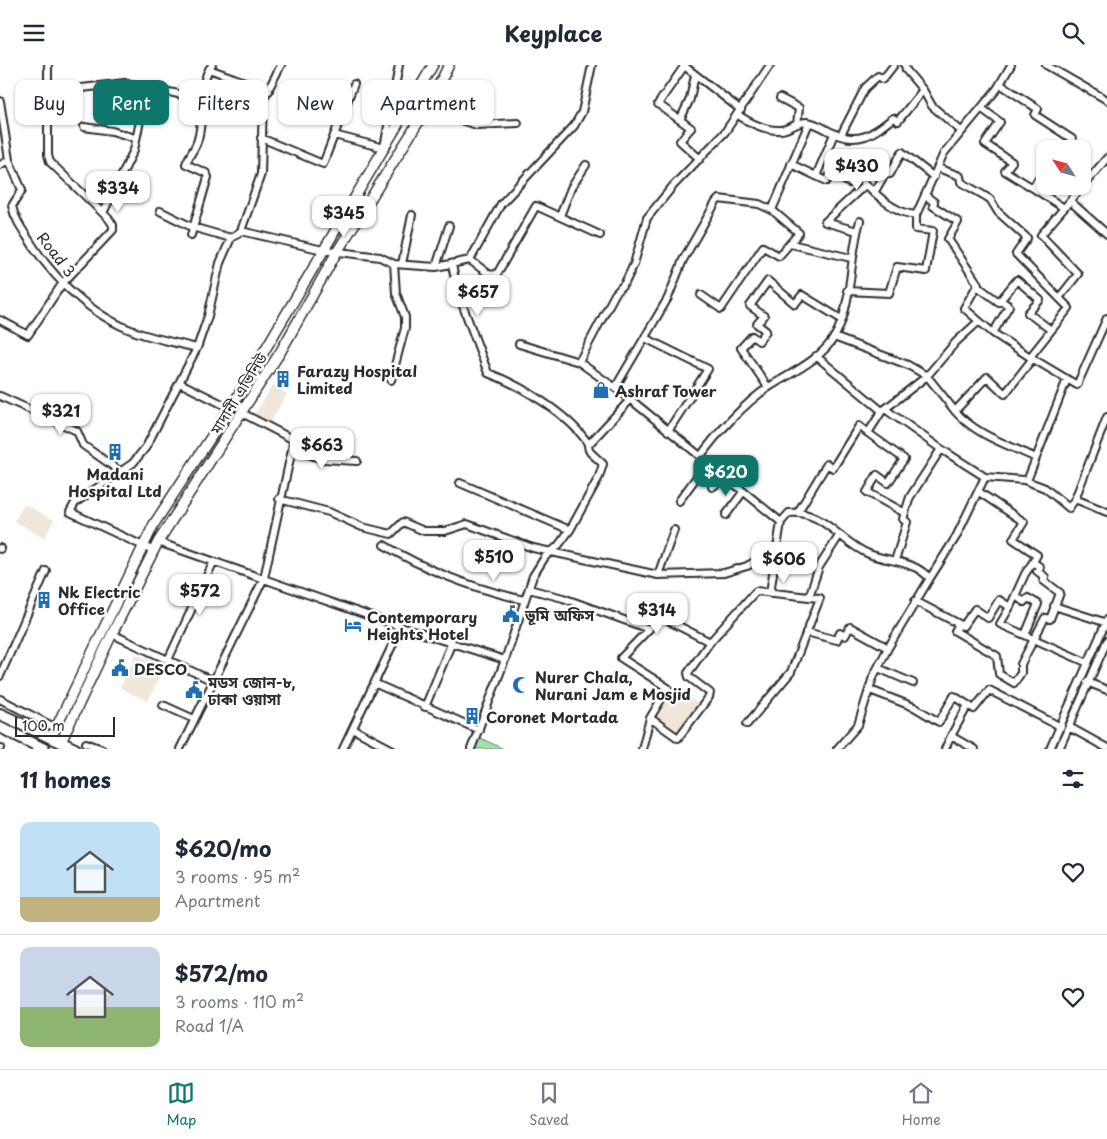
<!DOCTYPE html>
<meta charset="utf-8">
<style>
:root{--surface:#fff;--page:#f2f2f3;--text:#1f2937;--muted:#747a83;--line:#e0e1e3;--accent:#0f766e}
body{margin:0;font-family:"Playpen Sans","Noto Sans Bengali",sans-serif;background:var(--page);color:var(--text);height:100vh;display:flex;flex-direction:column;font-size:19px;white-space:nowrap}
*{box-sizing:border-box;margin:0}
p{font-size:16px;color:var(--muted)}
.icon{flex:none;width:28px;height:28px;fill:none;stroke:currentColor;stroke-width:2;stroke-linecap:round;stroke-linejoin:round}
.map{position:relative;height:684px;overflow:hidden}
.side{display:flex;flex-direction:column;background:var(--surface);flex:1}
.side>*{flex:none}
.guide{position:absolute;left:15px;top:15px;width:500px;height:45px;display:flex;gap:10px}
.needle{width:32px;rotate:306deg}
.tools{position:absolute;left:1036px;top:75px;display:grid;gap:10px}
.tools a{display:grid;place-items:center;width:55px;height:55px;border-radius:10px;background:var(--surface);box-shadow:0 1px 4px #0004;font-size:25px}
.scale{position:absolute;left:15px;bottom:12px;width:100px;box-sizing:border-box;padding-left:5px;border:2px solid #2b2b2b;border-top:0;font-size:14px;line-height:18px;white-space:nowrap;color:#2b2b2b;-webkit-text-stroke:4px #fff;paint-order:stroke}
.price{position:absolute;translate:-50% -42px;padding:0 11px;border-radius:10px;background:#fff;color:#222;font-size:16px;line-height:32px;filter:drop-shadow(0 1px 2px #0008)}
.price::after{content:'';position:absolute;left:50%;top:30px;width:15px;height:11px;margin-left:-8px;background:inherit;clip-path:polygon(0 0,100% 0,50% 100%)}
.price.active{background:var(--accent);color:#fff}
ul{padding:0;list-style:none}
li{display:flex;align-items:center;gap:15px;height:125px;padding:0 20px}
li+li{border-top:1px solid var(--line)}
li span{display:grid;place-items:center;flex:none;width:140px;height:100px;border-radius:10px;color:#555}
li>.icon{margin-inline-start:auto}
span .icon{width:60px;height:60px;fill:#fffc;stroke-width:1}
li b{font-size:21px}
h2{display:flex;justify-content:space-between;align-items:center;height:60px;padding:0 20px;font-size:21px}
.pill{padding:0 18px;border-radius:10px;background:var(--surface);box-shadow:0 1px 4px #0004;font-size:18px;line-height:45px}
.pill.active{background:var(--accent);color:#fff}
header{display:flex;justify-content:space-between;align-items:center;height:65px;padding:0 20px;background:var(--surface);font-size:22px;font-weight:700}
.tabs{display:flex;justify-content:space-around;align-items:center;height:70px;border-top:1px solid var(--line);background:var(--surface);font-size:14px;color:var(--muted)}
.tabs a{display:grid;justify-items:center;gap:2px}
.tabs .active{color:var(--accent)}
.map>svg:first-child{display:block}
.built{fill:#f1e6da}
.green{fill:#a4e1a9;stroke:#68866a}
.lines{fill:none;stroke-linecap:round;stroke-linejoin:round}
.stream{stroke:#6f93a9;stroke-width:2}
.street-casing{stroke:#2b2b2b;stroke-width:10}
.secondary-casing{stroke:#2b2b2b;stroke-width:12}
.primary-casing{stroke:#2b2b2b;stroke-width:14}
.street{stroke:#fff;stroke-width:6}
.secondary{stroke:#fff;stroke-width:9}
.primary{stroke:#fff;stroke-width:10}
.labels{text-anchor:middle;dominant-baseline:central;stroke-width:5;stroke-linejoin:round;paint-order:stroke}
.street-label{font-size:15px;fill:#2b2b2b;stroke:#fff}
.poi-label{font-size:15px;font-weight:bold;fill:#2b2b2b;stroke:#fff;text-anchor:start}
</style>
<header><svg class="icon" aria-label="menu" viewBox="0 0 24 24"><path d="M4 6h16M4 12h16M4 18h16"/></svg>Keyplace<svg class="icon" aria-label="search" viewBox="0 0 24 24"><circle cx="10" cy="10" r="6"/><path d="M15 15l6 6"/></svg></header>
<div class="map">
<svg width="1107" height="684" viewBox="0 0 1107 684">
<rect width="100%" height="100%" fill="#fff"/>
<filter id="ink" filterUnits="userSpaceOnUse"><feTurbulence type="fractalNoise" baseFrequency=".02" numOctaves="2"/><feDisplacementMap in="SourceGraphic" scale="10" xChannelSelector="R" yChannelSelector="G"/><feConvolveMatrix kernelMatrix="1 2 1 2 8 2 1 2 1" color-interpolation-filters="sRGB"/></filter>
<g filter="url(#ink)">
<!-- built -->
<path class="built" d="M273,320L287,329L270,358L255,349Z
M24,439L54,455L44,473L14,456Z
M136,589L164,602L148,636L120,623Z
M673,620L700,641L678,672L651,652Z"/>
<!-- green -->
<path class="green" d="M478,672L504,684H473Z"/>
<g class="lines">
<!-- stream -->
<path class="stream" d="M1086,615L1093,601"/>
<!-- street casing -->
<g class="street-casing">
<path id="street" d="M683,0L741,45
M1046,0L1107,35
M209,4L269,26
M695,10L690,34L680,55L691,63L680,76L700,94
M1000,19L1038,44L1035,50L1072,74L1065,84
M923,25L932,41L961,66
M47,27L125,18L203,34
M780,33L799,43L797,59
M0,36L9,95L22,125L12,141C15,156 25,168 33,181C59,220 98,256 145,270C162,275 180,279 197,283
M981,43L1000,57L985,79L1012,97L1005,106L1033,123
M426,45L477,60L518,58
M738,50C750,58 765,66 781,65C790,64 797,57 807,57C816,58 823,63 831,67C858,81 873,69 893,53L898,56L923,25L906,5L905,0
M680,55L658,39L685,0
M84,62L112,66L135,73
M334,70L384,83L399,0
M841,70L865,23L878,11L883,14L894,0
M261,73L323,99L354,19
M791,99L816,111L834,69
M0,100L9,95
M938,103L960,111L961,117L990,134L998,147L1027,173L1016,189L1069,243L1030,292L1077,320L1107,253
M816,111L827,116L832,107L849,118L858,111C874,128 893,148 916,150L944,88L997,24L1011,0
M1045,113L1043,116L1038,114L1033,123L1064,143
M874,128L886,107L890,109L902,87L934,112
M1070,136L1107,169
M772,145L809,58
M160,146L192,162L231,173
M103,148L134,85L143,41L122,37L125,18
M560,151L571,123L586,100
M241,166L323,185L380,192L394,199L436,202L470,195L501,139L574,61L582,47L592,0
M857,166L825,157L866,119
M191,170L208,112L206,108L186,99C189,90 196,83 198,74C205,51 197,19 212,0
M791,179L851,193
M470,195L490,210L497,209L536,141L600,170
M402,199L412,150
M452,200L458,228L488,308C520,320 567,348 587,377C589,380 587,383 590,387L603,399L599,412L570,465L558,481L545,492L533,511L505,595L471,684
M436,202L449,161
M977,221L999,237L1017,215L1040,235L1028,248L1051,265
M847,226L889,228L897,202L926,206L933,166L916,164V150
M1059,233L1078,209L1041,170L1107,93
M1000,235L1009,241L993,268L1030,292
M0,255L28,270L62,219L113,165V160L109,154L50,97L48,90V0
M979,256L993,268
M834,272L908,300L927,311L955,346L987,312L1005,329L1033,293
M645,273L708,304L668,366
M519,279L579,297L625,330L781,457L789,448C822,444 841,478 869,489C884,495 900,495 914,502C920,504 925,509 930,513L888,583L873,612L858,660L837,684
M816,291L882,346L885,344L941,384L985,412L1024,415L1045,423L1069,443L1075,434L1107,352
M579,297L615,229L625,218L634,199L647,153L673,121L725,67L770,0
M391,315L405,263V252L396,228L394,199
M180,318L230,343
M768,322L741,283L752,271L759,276L766,266L757,259L764,251L750,241L768,216L795,239L802,230L841,254
M615,323L668,233L683,195L716,137L719,134L759,139L772,145L799,168L779,191L763,182L721,244L701,230
M0,331L77,366L83,380L121,407
M885,344L927,311L956,277L979,256L964,243L978,219L948,174L958,157L933,141L934,137L926,131
M955,346C977,371 1007,379 1036,393
M868,368L904,394L888,418L877,410L867,427L905,448
M589,379L629,336
M292,384L323,394L357,396
M700,392C716,369 746,337 769,322C791,308 821,295 835,271C853,239 849,192 860,156
M1027,416L1067,314
M460,418L570,465
M712,422L726,413
M979,427L1024,457L1013,474L1037,490L1033,497
M279,434L329,447L362,462L391,469L403,457L424,466H445L467,459L533,483L658,510L724,508L747,501L758,495L776,496
M1075,434L1107,447
M679,436L707,398
M798,447L827,399L833,403L859,361L868,368L882,346
M726,450L743,427
M158,477L401,562L505,595
M384,480C427,506 476,524 524,535
M0,483V484
M154,486L70,447L75,438L133,398L146,382L197,283L208,251L220,198L231,173L241,166L261,109L263,35L281,0
M895,496L907,457L903,454L910,432L941,384
M658,510L674,465
M930,513L956,472L985,412
M529,524L563,533L649,564L659,551L710,577L756,526L809,532
M770,528L781,457
M1016,531L1024,537L1028,533L1038,539L1025,570
M915,536L963,561L975,544L988,553L999,535L1010,542L1000,559L1088,598L1050,684
M1054,541L1107,558
M959,559L955,566L997,591L999,609L1014,618L1021,608V599L1045,553L1050,554L1060,528L1043,515L1045,512L1037,506L1040,502L1033,497L1025,509L1010,542
M649,564L621,593L668,623L650,653
M806,567L837,575L840,568L845,571L850,562L888,583
M112,569L213,616
M168,595L213,498
M1088,598L1107,555
M878,603L913,618
M0,611L46,506
M1087,617L1107,625
M376,619L479,665
M870,625L914,642L939,657L954,631L968,640
M0,634L56,663
M163,640L194,654
M425,642L452,577
M747,659L791,607L820,533L809,532L819,502L839,471
M1069,662L1107,683
M353,664L391,684
M951,671L968,640L974,644L989,625L1061,662
M86,678L102,684
M0,683H1
M180,684L264,513L294,375L242,348
M343,684L401,562
M642,684L650,653L678,673L709,632L710,628L689,612L688,608L710,577
M945,684L951,671L974,684
M1059,684L1107,576"/>
</g>
<!-- secondary casing -->
<g class="secondary-casing">
<path id="secondary" d="M51,673L154,459L236,334L433,0
M61,677L112,569L158,477L281,286L337,187L426,45L449,0"/>
</g>
<!-- primary casing -->
<g class="primary-casing">
<path id="primary" d="M0,649L75,684
M0,662L44,684"/>
</g>
<!-- street -->
<use href="#street" class="street"/>
<!-- secondary -->
<use href="#secondary" class="secondary"/>
<!-- primary -->
<use href="#primary" class="primary"/>
</g>
</g>
<!-- icons -->
<defs>
<g id="building-bare" transform="scale(1.35)"><path d="M-4-6H4V6H1V3H-1V6H-4ZM-2.5-4.3h1.7v1.8h-1.7ZM.8-4.3h1.7v1.8H.8ZM-2.5-1h1.7V.8h-1.7ZM.8-1h1.7V.8H.8Z" fill="#1f6fb2" stroke="#fff" stroke-width="2.5" paint-order="stroke"/></g>
<g id="shop-bare" transform="scale(1.35)"><path d="M-5-2.5h2.3a2.7 3.5 0 0 1 5.4 0H5L5.5 6h-11ZM-1.5-2.5h3a1.5 2.3 0 0 0-3 0Z" fill="#1f6fb2" stroke="#fff" stroke-width="2.5" paint-order="stroke"/></g>
<g id="civic-bare" transform="scale(1.35)"><path d="M-.6-6.5H3V-4.5H.6V-3L4-1V1h2V6H-6V1h2V-1L-.6-3ZM-1.2 2.5V6h2.4V2.5Z" fill="#1f6fb2" stroke="#fff" stroke-width="2.5" paint-order="stroke"/></g>
<g id="hotel-bare" transform="scale(1.35)"><path d="M-6-4.5h1.5V1H6V5H4.5V3h-9V5H-6ZM-4 0a1.8 1.8 0 1 1 3.6 0ZM.5 0V-2.5h3Q6-2.5 6 0Z" fill="#1f6fb2" stroke="#fff" stroke-width="2.5" paint-order="stroke"/></g>
<g id="mosque-bare" transform="scale(1.35)"><path d="M3.5-4.9A6 6 0 1 0 3.5 4.9A5 5 0 1 1 3.5-4.9Z" fill="#1f6fb2" stroke="#fff" stroke-width="2.5" paint-order="stroke"/></g>
</defs>
<g fill-rule="evenodd">
<use href="#building-bare" x="283" y="314"/>
<use href="#shop-bare" x="601" y="325"/>
<use href="#building-bare" x="115" y="387"/>
<use href="#building-bare" x="44" y="535"/>
<use href="#civic-bare" x="511" y="549"/>
<use href="#hotel-bare" x="353" y="560"/>
<use href="#civic-bare" x="120" y="603"/>
<use href="#mosque-bare" x="521" y="620"/>
<use href="#civic-bare" x="194" y="625"/>
<use href="#building-bare" x="472" y="651"/>
</g>
<g class="labels">
<!-- street labels -->
<g class="street-label">
<text transform="translate(57 189) rotate(52)">Road 3</text>
<text transform="translate(238 328) rotate(-58)">মাদানী এভিনিউ</text>
</g>
<!-- poi labels -->
<g class="poi-label">
<text x="297" y="305">Farazy Hospital<tspan x="297" dy="17">Limited</tspan></text>
<text x="615" y="325">Ashraf Tower</text>
<text x="115" y="408" text-anchor="middle">Madani<tspan x="115" dy="17">Hospital Ltd</tspan></text>
<text x="58" y="526">Nk Electric<tspan x="58" dy="17">Office</tspan></text>
<text x="525" y="549">ভূমি অফিস</text>
<text x="367" y="551">Contemporary<tspan x="367" dy="17">Heights Hotel</tspan></text>
<text x="134" y="603">DESCO</text>
<text x="535" y="611">Nurer Chala,<tspan x="535" dy="17">Nurani Jam e Mosjid</tspan></text>
<text x="208" y="616">মডস জোন-৮,<tspan x="208" dy="17">ঢাকা ওয়াসা</tspan></text>
<text x="486" y="651">Coronet Mortada</text>
</g>
</g>
</svg>
<div class="tools">
<a><svg class="needle" viewBox="-14 -14 28 28"><path d="M0-13l5 13h-10z" fill="#e53935"/><path d="M0 13l5-13h-10z" fill="#747a83"/></svg></a>
</div>
<div class="scale">100 m</div>
<b class="price" style="left:857px;top:126px">$430</b>
<b class="price" style="left:118px;top:148px">$334</b>
<b class="price" style="left:344px;top:173px">$345</b>
<b class="price" style="left:478px;top:252px">$657</b>
<b class="price" style="left:61px;top:371px">$321</b>
<b class="price" style="left:322px;top:405px">$663</b>
<b class="price active" style="left:726px;top:432px">$620</b>
<b class="price" style="left:494px;top:517px">$510</b>
<b class="price" style="left:784px;top:519px">$606</b>
<b class="price" style="left:200px;top:551px">$572</b>
<b class="price" style="left:657px;top:570px">$314</b>
<div class="guide">
<a class="pill">Buy</a>
<a class="pill active">Rent</a>
<a class="pill">Filters</a>
<a class="pill">New</a>
<a class="pill">Apartment</a>
</div>
</div>
<section class="side">
<h2>11 homes<svg class="icon" aria-label="filters" viewBox="0 0 24 24"><path d="M4 7h16M4 17h16"/><circle cx="9" cy="7" r="2"/><circle cx="15" cy="17" r="2"/></svg></h2>
<ul>
<li><span style="background:linear-gradient(#bfe0f5 75%,#c2b280 0)"><svg class="icon" aria-label="home" viewBox="0 0 24 24"><path d="M3 11l9-7 9 7M6 9v11h12V9"/></svg></span><div><b>$620/mo</b><p>3 rooms · 95 m²</p><p>Apartment</p></div><svg class="icon" aria-label="heart" viewBox="0 0 24 24"><path d="M12 20l-8-8c-3-5 5-10 8-4 3-6 11-1 8 4z"/></svg></li>
<li><span style="background:linear-gradient(#c9d6e8 60%,#8fb573 0)"><svg class="icon" aria-label="home" viewBox="0 0 24 24"><path d="M3 11l9-7 9 7M6 9v11h12V9"/></svg></span><div><b>$572/mo</b><p>3 rooms · 110 m²</p><p>Road 1/A</p></div><svg class="icon" aria-label="heart" viewBox="0 0 24 24"><path d="M12 20l-8-8c-3-5 5-10 8-4 3-6 11-1 8 4z"/></svg></li>
</ul>
</section>
<nav class="tabs">
<a class="active"><svg class="icon" aria-label="map" viewBox="0 0 24 24"><path d="M3 6l6-2 6 2 6-2v14l-6 2-6-2-6 2zM9 4v14M15 6v14"/></svg>Map</a>
<a><svg class="icon" aria-label="saved" viewBox="0 0 24 24"><path d="M7 4h10v16l-5-4-5 4z"/></svg>Saved</a>
<a><svg class="icon" aria-label="home" viewBox="0 0 24 24"><path d="M3 11l9-7 9 7M6 9v11h12V9"/></svg>Home</a>
</nav>
